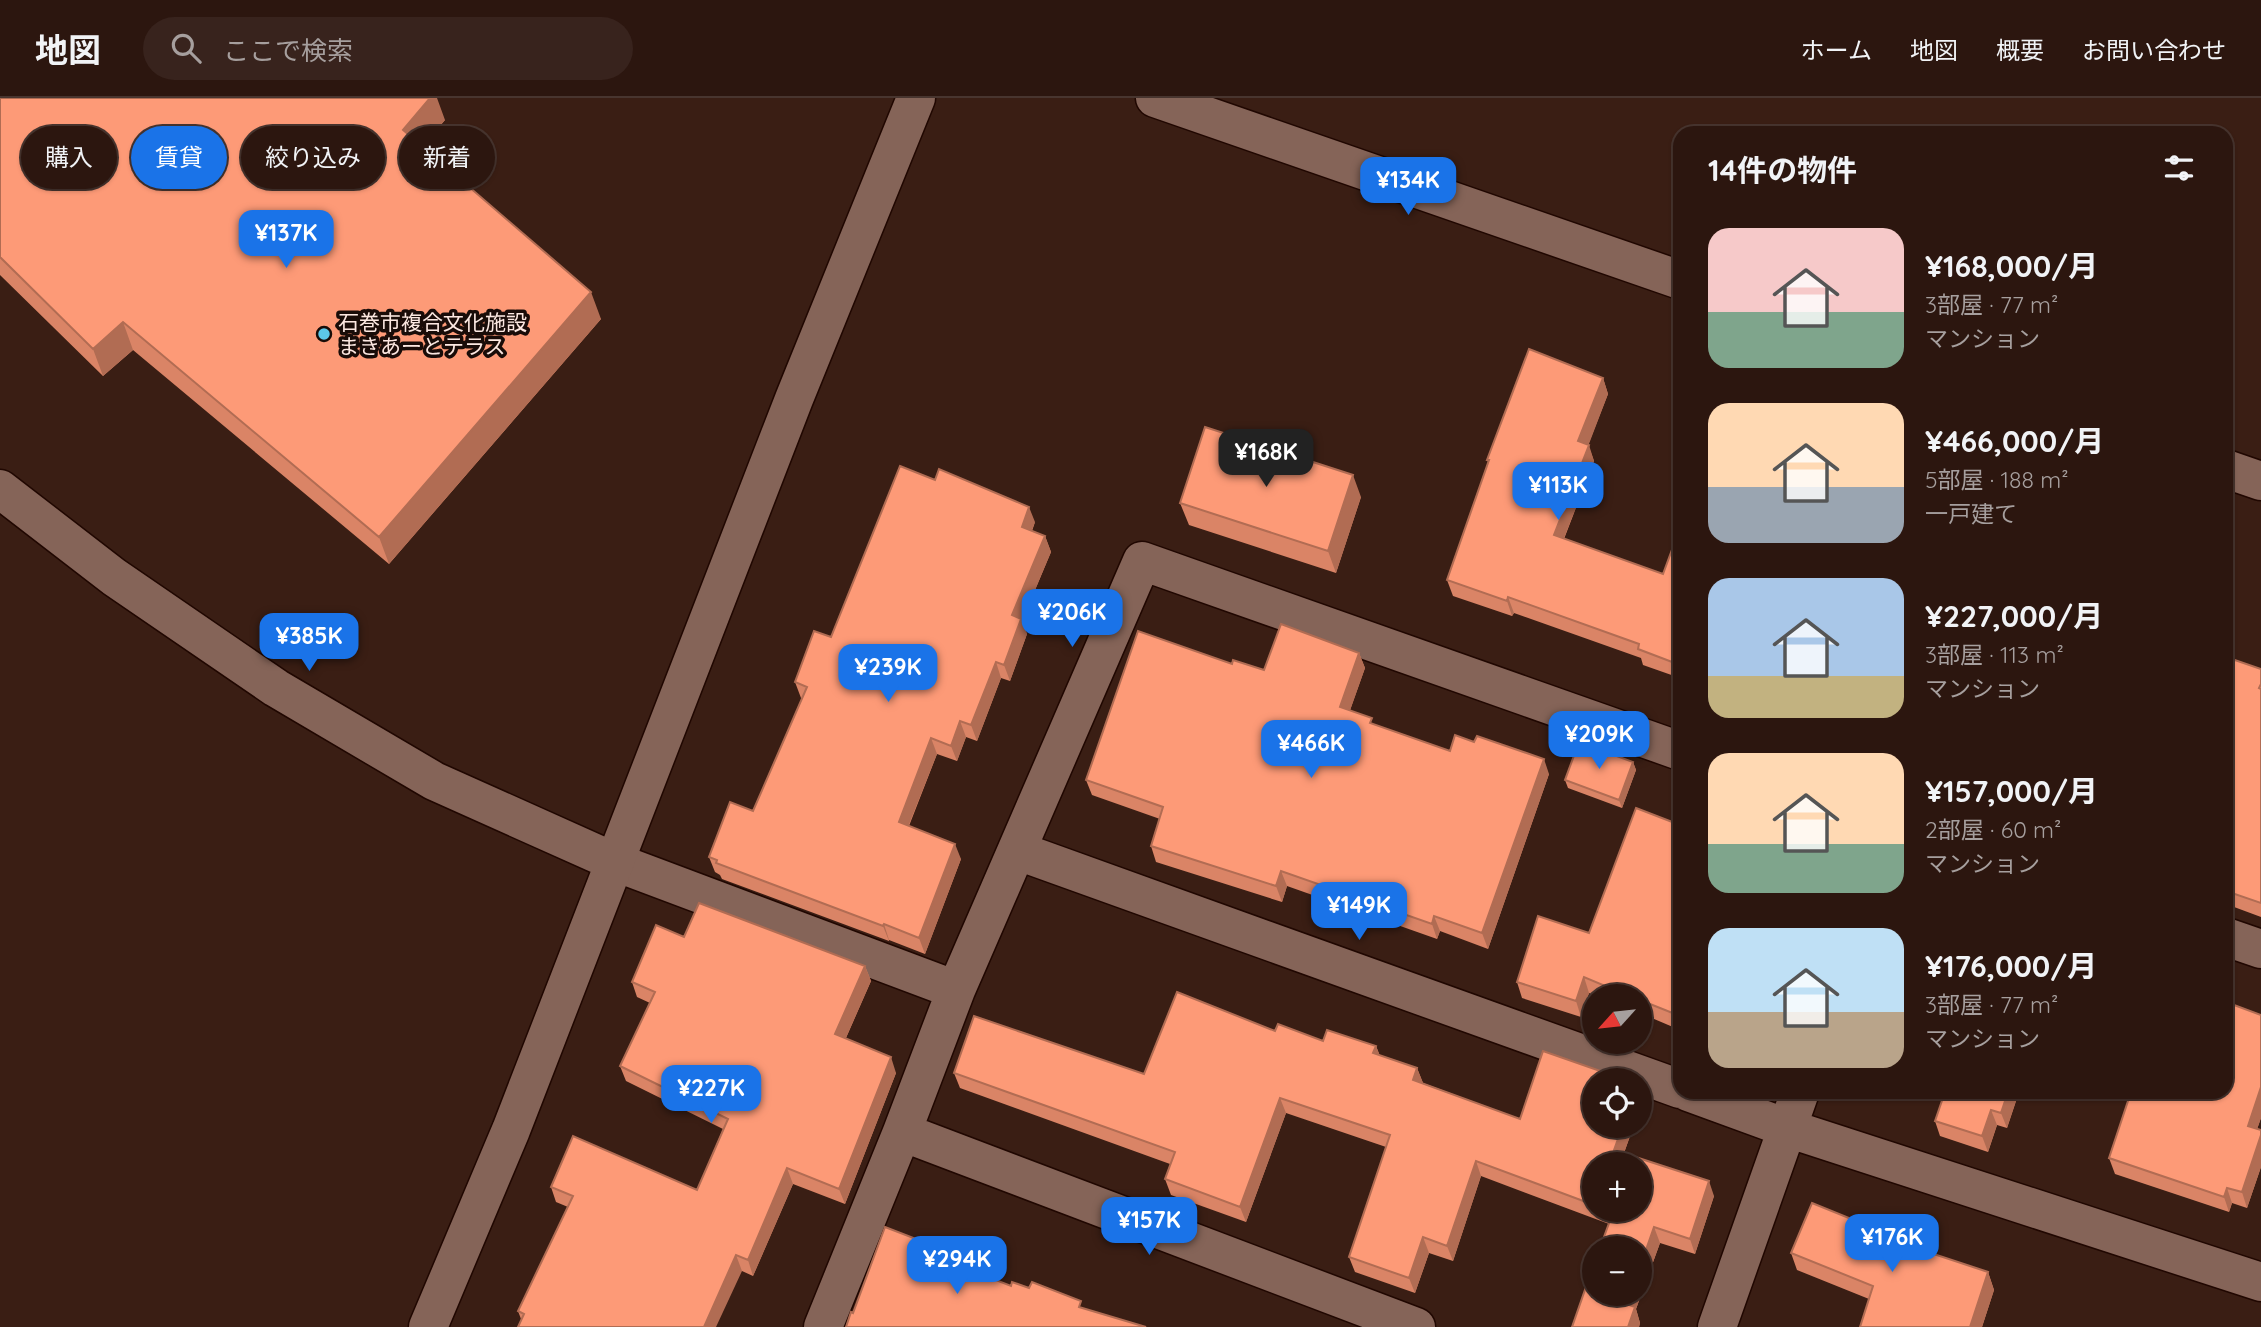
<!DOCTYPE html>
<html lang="ja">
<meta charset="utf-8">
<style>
:root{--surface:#2c160f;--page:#38231d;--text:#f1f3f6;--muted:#a69f9e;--line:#48352f;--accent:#1a73e8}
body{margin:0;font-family:Quicksand,"Noto Sans JP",sans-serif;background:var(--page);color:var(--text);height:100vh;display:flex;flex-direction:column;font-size:26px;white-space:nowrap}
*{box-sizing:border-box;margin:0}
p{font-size:23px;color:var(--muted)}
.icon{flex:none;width:38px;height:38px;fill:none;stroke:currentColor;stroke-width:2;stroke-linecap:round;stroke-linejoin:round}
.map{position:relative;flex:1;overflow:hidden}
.panel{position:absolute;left:1673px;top:28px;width:560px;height:973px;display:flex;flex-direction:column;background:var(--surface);border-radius:21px;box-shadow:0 2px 5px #0004,0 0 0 2px var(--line)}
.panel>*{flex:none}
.hud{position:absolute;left:21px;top:28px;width:665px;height:63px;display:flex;gap:14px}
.needle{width:46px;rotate:243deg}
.tools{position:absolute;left:1582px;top:886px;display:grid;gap:14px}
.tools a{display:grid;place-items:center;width:70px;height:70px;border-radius:50%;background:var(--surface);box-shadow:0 2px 5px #0004,0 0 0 2px var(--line);font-size:35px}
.price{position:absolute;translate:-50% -60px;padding:0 16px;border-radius:14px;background:var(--accent);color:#fff;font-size:23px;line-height:46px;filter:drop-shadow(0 2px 4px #0008)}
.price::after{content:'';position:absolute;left:50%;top:42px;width:21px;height:16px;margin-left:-10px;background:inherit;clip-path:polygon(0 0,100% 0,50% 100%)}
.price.on{background:#222;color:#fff}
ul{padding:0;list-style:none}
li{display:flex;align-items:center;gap:21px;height:175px;padding:0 35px}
li span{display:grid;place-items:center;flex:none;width:196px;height:140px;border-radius:21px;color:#555}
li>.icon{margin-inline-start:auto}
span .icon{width:84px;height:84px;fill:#fffc;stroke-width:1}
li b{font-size:30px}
h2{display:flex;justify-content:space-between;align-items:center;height:84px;padding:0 35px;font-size:30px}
.chip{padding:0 24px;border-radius:32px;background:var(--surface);box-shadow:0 2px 5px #0004,0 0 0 2px var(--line);font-size:24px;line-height:63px}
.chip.on{background:var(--accent);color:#fff}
header{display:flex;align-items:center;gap:42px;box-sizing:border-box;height:98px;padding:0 35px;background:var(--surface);border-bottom:2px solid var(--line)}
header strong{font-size:33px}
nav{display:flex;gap:38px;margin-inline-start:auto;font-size:24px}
.search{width:490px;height:63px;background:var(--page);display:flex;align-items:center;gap:18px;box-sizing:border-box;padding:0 24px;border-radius:38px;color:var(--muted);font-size:26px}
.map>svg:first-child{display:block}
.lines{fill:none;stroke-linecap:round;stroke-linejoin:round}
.minor-casing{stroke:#200701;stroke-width:41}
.tertiary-casing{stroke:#200701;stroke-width:41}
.minor{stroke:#856458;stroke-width:38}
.tertiary{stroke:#856458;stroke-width:38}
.wall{fill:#da8466;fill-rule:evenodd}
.shaded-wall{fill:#b16c53}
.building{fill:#fd9a77;stroke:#b16c53;stroke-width:2}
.poi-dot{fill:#5cc7e8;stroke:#190c08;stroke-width:2.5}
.labels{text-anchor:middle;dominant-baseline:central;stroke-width:7;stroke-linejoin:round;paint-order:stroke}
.poi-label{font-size:21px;fill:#fce8e1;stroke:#190c08;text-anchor:start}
</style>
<header>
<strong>地図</strong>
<div class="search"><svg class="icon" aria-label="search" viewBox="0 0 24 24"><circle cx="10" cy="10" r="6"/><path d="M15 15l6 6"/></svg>ここで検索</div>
<nav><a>ホーム</a><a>地図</a><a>概要</a><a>お問い合わせ</a></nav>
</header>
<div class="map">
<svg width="2261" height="1229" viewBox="0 0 2261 1229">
<rect width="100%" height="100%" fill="#3a1e14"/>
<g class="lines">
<!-- minor casing -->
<g class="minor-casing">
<path id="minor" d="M1018,753L1680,991
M615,764L956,892
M2226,839L2261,851
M1688,994L1787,1030L2261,1184
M902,1034L1416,1229
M823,1229L902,1034L956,892L1142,463L1680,653
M1717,1229L1800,994"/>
</g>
<!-- tertiary casing -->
<g class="tertiary-casing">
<path id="tertiary" d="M1155,0L1680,182
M2226,371L2261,383
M0,391L114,479L276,590L434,683L615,764
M428,1229L511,1032L794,301L916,0"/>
</g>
<!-- minor -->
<use href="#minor" class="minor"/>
<!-- tertiary -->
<use href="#tertiary" class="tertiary"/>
</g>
<!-- wall -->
<path class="wall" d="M0,0L445,22L422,49L601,221L389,466L133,252L103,278L0,177Z
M1603,280L1608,296L1588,347L1594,363L1564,441L1663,476L1680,430V580L1643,567L1641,560L1514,515L1512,518L1453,498L1447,482L1488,364L1487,362Z
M1361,399L1336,475L1189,427L1180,405Z
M1035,424L1032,433L1045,438L1051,454L1022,523L1027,536L1010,583L1001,580L977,643L966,639L957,663L937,656L909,728L961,761L925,856L889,842V843L722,781L720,777L715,774L709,759L753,713L802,601L801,600L795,584L831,539Z
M1359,555L1365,570L1350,612L1375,627L1450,653L1549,676L1488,851L1440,833L1437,841L1287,788L1282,804L1156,764L1151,748L1160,721L1092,697L1086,682L1232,566L1264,572Z
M2226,559L2261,571V819L2226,806Z
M1633,664L1636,672L1622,710L1568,690L1565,682Z
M1680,727V932L1640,915V898H1596L1589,895L1581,919L1522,900L1517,884L1589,835Z
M684,839L865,868L871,883L846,940L896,975L845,1106L793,1086L753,1178L742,1173L521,1221L518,1213L568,1109L556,1104L551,1089L697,1092L723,1031L626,983L620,968L650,905L637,899L632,884Z
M2261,917V1020L2257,1031L2261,1032V1069L2247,1110L2232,1105L2229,1114L2115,1076L2109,1060Z
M1275,933L1323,943L1376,948L1380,958L1417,970L1423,985L1520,1021L1594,1027H1634L1624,1055L1714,1098L1695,1156L1660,1145L1636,1211L1640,1225L1639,1229L1609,1126L1481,1078L1453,1163L1429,1155L1415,1195L1355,1174L1349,1159L1386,1049L1286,1015L1246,1124L1171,1097L1165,1081L1170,1066L960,990L954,975L1144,976ZM1594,1066L1640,1111H1594Z
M1945,994H2019L2007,1030L1997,1027L1988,1054L1940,1038L1935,1023Z
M1881,1133L1883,1139L1988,1174L1994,1192L1982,1229H1860L1869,1201L1797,1172L1791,1155Z"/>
<!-- shaded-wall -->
<path class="shaded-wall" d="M430,0H437L445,22L413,59L403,32Z
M591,194L601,221L389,466L379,439Z
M123,224L133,252L103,278L93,251Z
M1603,280L1608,296L1584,359L1578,343Z
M1589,347L1594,363L1559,453L1554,437Z
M1353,377L1361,399L1336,475L1328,453Z
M1029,409L1035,424L1027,445L1022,429Z
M1045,438L1051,454L1022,523L1027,536L1010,583L1004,567L1012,517Z
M1508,499L1514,515L1512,518L1507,503Z
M1359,555L1365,570L1346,624L1340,609Z
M996,564L1001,580L977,643L971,627Z
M960,623L966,639L957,663L951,648Z
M931,640L937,656L904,739L899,724Z
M1544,661L1549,676L1488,851L1482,835Z
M1633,664L1636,672L1622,710L1619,702Z
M955,746L961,761L925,856L919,840Z
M1281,773L1287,788L1282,804L1276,788Z
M1434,818L1440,833L1437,841L1432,826Z
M884,826L889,842V843L883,828Z
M865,868L871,883L841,951L835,936Z
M1584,879L1589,895L1581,919L1576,903Z
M1376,948L1382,963L1373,955Z
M891,959L896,975L845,1106L839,1091Z
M1417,970L1423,985L1413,982Z
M2261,989V1020L2253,1043L2248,1028Z
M1640,991L1643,1001L1640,1012Z
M2008,994H2019L2007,1030L2001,1015Z
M1280,1000L1286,1015L1246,1124L1240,1109Z
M1991,1012L1997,1027L1988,1054L1982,1038Z
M1623,1027H1634L1620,1066L1614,1052Z
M2261,1037V1069L2247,1110L2242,1094Z
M1476,1063L1481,1078L1453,1163L1447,1148Z
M787,1070L793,1086L753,1178L748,1162Z
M1709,1083L1714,1098L1695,1156L1690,1141Z
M2227,1090L2232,1105L2229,1114L2224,1099Z
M1654,1129L1660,1145L1636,1211L1640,1225L1639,1229H1628L1626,1206L1630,1195H1640V1169Z
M1423,1139L1429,1155L1415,1195L1409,1180Z
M924,1144L930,1159L921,1153Z
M736,1157L742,1173L716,1229H704Z
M1988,1174L1994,1192L1982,1229H1970Z"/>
<!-- building -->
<path class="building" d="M0,0H430L403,32L591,194L379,439L123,224L93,251L0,159Z
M1529,251L1603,280L1578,343L1589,347L1554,437L1663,476L1680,430V567L1638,551L1639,546L1508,499L1507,503L1447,482L1489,362H1487Z
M1205,329L1353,377L1328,453L1180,405Z
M900,368L935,382L939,371L1029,409L1022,429L1045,438L1012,517L1021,521L1004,567L996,564L971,627L960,623L951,648L931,640L899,724L955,746L919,840L884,826L883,828L716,765L717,762L709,759L730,704L753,713L807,589L795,584L814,533L831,539Z
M1281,526L1359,555L1340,609L1372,620L1370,625L1450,653L1455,637L1474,644L1477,638L1544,661L1482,835L1434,818L1432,826L1281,773L1276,788L1151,748L1163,709L1086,682L1138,533L1232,566L1233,562L1264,572Z
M2226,559L2261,571V586L2259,590L2261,591V805L2226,793Z
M1579,644L1633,664L1619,702L1565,682Z
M1636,710L1680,727V918L1640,902V898H1629L1584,879L1576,903L1517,884L1538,818L1589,835Z
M699,805L865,868L835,936L891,959L839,1091L787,1070L748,1162L736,1157L704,1229H518L524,1216L518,1213L573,1098L551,1089L573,1038L697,1092L728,1021L620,968L655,894L632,884L656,827L684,839Z
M1177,894L1275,933L1278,926L1323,943L1327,932L1376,948L1373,955L1417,970L1413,982L1520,1021L1543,953L1626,982H1594V1027H1623L1614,1052L1709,1083L1690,1141L1654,1129L1640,1169V1150H1600L1613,1114L1605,1111H1640V1066H1594V1107L1476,1063L1447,1148L1423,1139L1409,1180L1349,1159L1390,1037L1280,1000L1240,1109L1165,1081L1175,1054L954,975L974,918L1144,976Z
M2226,904L2261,917V989L2248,1028L2261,1032V1037L2242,1094L2227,1090L2224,1099L2109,1060L2131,994H2226Z
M1945,994H2008L2001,1015L1991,1012L1982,1038L1935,1023Z
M1812,1105L1881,1133L1879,1138L1988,1174L1970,1229H1860L1873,1188L1791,1155Z
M885,1129L924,1144L921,1153L1011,1188L1012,1184L1029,1190L1032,1184L1081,1203L1079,1209L1146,1229H846L851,1214L853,1215Z
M1594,1166V1195H1630L1626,1206L1635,1209L1628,1229H1572Z"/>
<!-- markers -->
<circle class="poi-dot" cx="324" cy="236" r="7"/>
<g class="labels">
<!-- poi labels -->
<g class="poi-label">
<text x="338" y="224">石巻市複合文化施設<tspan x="338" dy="24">まきあーとテラス</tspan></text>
</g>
</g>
</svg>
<div class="tools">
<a><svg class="needle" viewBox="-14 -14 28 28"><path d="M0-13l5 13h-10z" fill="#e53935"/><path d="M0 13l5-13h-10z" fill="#a69f9e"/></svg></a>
<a><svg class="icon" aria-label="locate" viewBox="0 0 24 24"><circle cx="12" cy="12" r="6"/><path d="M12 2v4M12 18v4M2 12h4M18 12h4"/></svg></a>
<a>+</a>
<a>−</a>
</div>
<b class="price" style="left:1408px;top:119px">¥134K</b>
<b class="price" style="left:286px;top:172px">¥137K</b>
<b class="price on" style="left:1266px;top:391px">¥168K</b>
<b class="price" style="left:1558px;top:424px">¥113K</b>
<b class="price" style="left:1072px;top:551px">¥206K</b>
<b class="price" style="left:309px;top:575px">¥385K</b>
<b class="price" style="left:888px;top:606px">¥239K</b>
<b class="price" style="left:1599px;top:673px">¥209K</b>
<b class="price" style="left:1311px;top:682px">¥466K</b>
<b class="price" style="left:1359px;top:844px">¥149K</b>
<b class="price" style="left:711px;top:1027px">¥227K</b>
<b class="price" style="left:1149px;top:1159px">¥157K</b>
<b class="price" style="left:1892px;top:1176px">¥176K</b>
<b class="price" style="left:957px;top:1198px">¥294K</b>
<div class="hud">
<a class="chip">購入</a>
<a class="chip on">賃貸</a>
<a class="chip">絞り込み</a>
<a class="chip">新着</a>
</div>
<section class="panel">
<h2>14件の物件<svg class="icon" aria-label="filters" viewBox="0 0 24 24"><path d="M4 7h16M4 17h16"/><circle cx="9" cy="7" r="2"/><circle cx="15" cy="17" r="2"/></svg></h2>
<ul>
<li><span style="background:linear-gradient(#f6c9c9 60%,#7fa58c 0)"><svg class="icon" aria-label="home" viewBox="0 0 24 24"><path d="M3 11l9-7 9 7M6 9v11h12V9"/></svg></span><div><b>¥168,000/月</b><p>3部屋 · 77 m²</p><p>マンション</p></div></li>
<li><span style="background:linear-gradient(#ffd9b3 60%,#9aa5b1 0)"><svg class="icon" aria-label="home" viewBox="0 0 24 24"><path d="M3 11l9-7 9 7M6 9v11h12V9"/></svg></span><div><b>¥466,000/月</b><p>5部屋 · 188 m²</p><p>一戸建て</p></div></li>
<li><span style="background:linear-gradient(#a9c7e8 70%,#c2b280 0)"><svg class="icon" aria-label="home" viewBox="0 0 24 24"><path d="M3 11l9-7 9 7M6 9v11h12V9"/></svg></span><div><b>¥227,000/月</b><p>3部屋 · 113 m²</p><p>マンション</p></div></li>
<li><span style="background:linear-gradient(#ffd9b3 65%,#7fa58c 0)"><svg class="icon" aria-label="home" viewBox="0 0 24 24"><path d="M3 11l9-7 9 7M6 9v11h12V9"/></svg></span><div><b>¥157,000/月</b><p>2部屋 · 60 m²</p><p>マンション</p></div></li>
<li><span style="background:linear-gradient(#bfe0f5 60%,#b9a48a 0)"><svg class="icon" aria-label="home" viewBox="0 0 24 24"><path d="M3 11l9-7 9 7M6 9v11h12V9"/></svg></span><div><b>¥176,000/月</b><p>3部屋 · 77 m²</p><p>マンション</p></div></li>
</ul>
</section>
</div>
